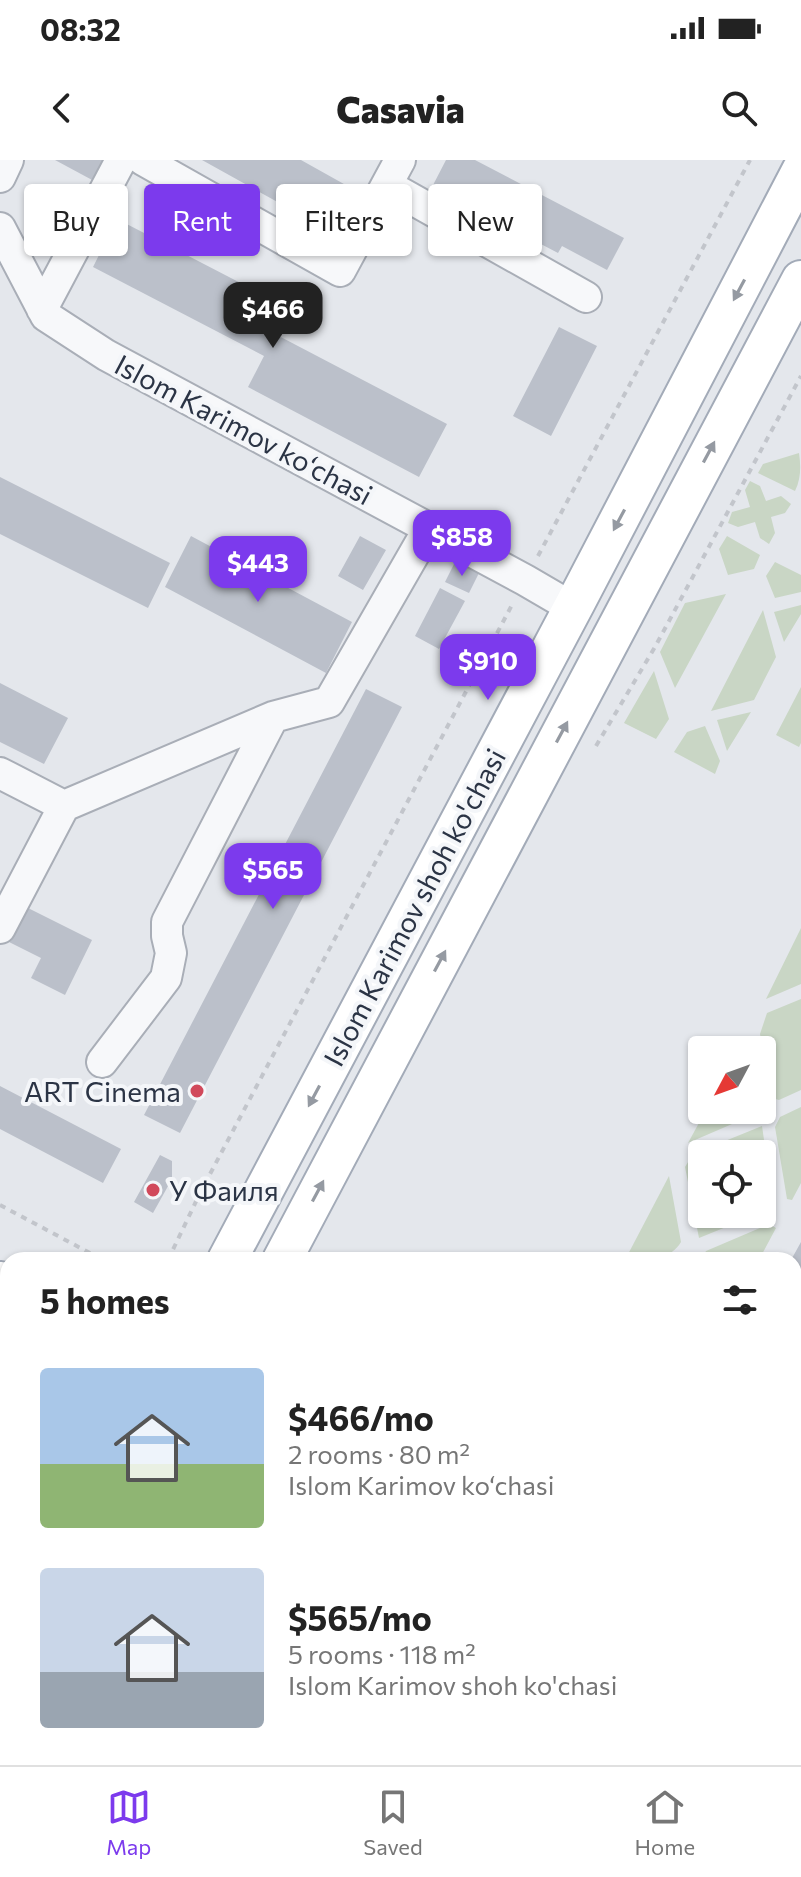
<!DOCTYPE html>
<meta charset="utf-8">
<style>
:root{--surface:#fff;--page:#f2f2f2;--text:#222;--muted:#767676;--line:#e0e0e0;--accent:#7c3aed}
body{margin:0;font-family:Commissioner,sans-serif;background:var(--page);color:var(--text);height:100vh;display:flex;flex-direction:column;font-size:30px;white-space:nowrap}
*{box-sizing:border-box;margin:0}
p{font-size:26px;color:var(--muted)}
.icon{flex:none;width:44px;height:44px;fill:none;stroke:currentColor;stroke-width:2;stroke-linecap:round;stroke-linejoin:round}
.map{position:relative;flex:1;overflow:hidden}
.side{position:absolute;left:0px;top:1092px;width:802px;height:514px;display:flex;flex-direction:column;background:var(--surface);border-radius:24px 24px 0 0;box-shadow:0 2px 6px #0004}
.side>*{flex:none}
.guide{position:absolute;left:24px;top:24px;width:754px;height:72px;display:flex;gap:16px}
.needle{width:52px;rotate:229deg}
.tools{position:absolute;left:688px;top:876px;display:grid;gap:16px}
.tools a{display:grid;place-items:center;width:88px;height:88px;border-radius:8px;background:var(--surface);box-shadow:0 2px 6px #0004;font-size:40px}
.price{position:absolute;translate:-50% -68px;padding:0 18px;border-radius:16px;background:var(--accent);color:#fff;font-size:26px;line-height:52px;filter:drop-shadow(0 2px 4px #0008)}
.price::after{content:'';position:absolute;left:50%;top:48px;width:24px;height:18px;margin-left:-12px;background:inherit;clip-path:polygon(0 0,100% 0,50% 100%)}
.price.active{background:#222;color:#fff}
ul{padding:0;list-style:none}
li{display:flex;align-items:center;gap:24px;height:200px;padding:0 40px}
li span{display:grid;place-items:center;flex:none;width:224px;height:160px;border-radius:8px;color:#555}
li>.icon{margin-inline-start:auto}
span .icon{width:96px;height:96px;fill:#fffc;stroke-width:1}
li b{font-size:34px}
h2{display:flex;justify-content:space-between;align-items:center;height:96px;padding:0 40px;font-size:34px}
.chip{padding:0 28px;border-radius:8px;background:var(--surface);box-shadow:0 2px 6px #0004;font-size:28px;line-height:72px}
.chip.active{background:var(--accent);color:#fff}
.status{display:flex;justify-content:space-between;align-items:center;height:56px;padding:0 40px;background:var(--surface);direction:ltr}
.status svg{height:22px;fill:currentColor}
header{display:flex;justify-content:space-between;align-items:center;height:104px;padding:0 40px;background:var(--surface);font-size:36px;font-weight:800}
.tabs{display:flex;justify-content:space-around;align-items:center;height:112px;border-top:2px solid var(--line);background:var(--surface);font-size:22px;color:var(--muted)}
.tabs a{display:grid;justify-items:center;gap:4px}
.tabs .active{color:var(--accent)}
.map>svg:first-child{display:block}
.green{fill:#c9d6c5}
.building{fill:#bbc0ca}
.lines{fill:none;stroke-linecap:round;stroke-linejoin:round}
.minor-casing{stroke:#a9aeb7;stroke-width:34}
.major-casing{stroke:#a3abb8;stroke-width:42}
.path{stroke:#c2c5cb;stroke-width:4;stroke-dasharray:6 6;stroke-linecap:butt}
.minor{stroke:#f7f8fa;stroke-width:30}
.major{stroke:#fff;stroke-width:38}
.oneway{fill:#959aa2}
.poi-dot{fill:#d1495b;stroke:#f4f6f9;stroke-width:3}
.labels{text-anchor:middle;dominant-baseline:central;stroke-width:8;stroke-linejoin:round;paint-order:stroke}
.street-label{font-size:28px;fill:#2b3445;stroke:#f4f6f9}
.poi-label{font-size:28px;fill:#2b3445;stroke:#f4f6f9;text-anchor:end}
</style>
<div class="status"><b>08:32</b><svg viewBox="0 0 49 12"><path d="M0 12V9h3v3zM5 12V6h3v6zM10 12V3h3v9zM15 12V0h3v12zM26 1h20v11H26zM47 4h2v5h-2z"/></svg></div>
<header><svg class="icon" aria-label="back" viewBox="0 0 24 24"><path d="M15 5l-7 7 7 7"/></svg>Casavia<svg class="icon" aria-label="search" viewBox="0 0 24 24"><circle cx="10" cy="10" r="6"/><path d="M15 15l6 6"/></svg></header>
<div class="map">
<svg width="801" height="1605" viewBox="0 0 801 1605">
<rect width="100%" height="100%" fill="#e4e7ec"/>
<!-- green -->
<path class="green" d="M799,293C801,306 801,319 795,331L758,313L763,304Z
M750,321L760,326L766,341L781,336L791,344L785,353L771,357L775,373L769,384L760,378L755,362L738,367L728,363L732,352L750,347L745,330Z
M727,376L760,395L754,409L728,415L719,389Z
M775,402L801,415V432L775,438L766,416Z
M726,434L675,528L660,492L685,443Z
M801,445V454L784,482L774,452Z
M763,450L776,497L754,540L711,551Z
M654,511L669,559L656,579L624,563Z
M801,527V583L799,587L776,575Z
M751,552L727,591L717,560Z
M705,566L720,601L715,614L674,592L687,572Z
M801,768V824L766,839Z
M801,839V930L779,940L772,938L760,874L767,853Z
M801,947V1023L792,1040L787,1039L775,967L780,957Z
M706,950H755L753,955L688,983Z
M762,966L772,1035L763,1052L762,994H702V1054H758L699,1078L685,1007L693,994Z
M669,1016L681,1082C669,1102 646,1100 625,1100Z
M769,1064L776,1068L759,1100H701L706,1091Z
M64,1598H496L510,1605H60Z"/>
<!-- building -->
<path class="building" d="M55,0H105L94,21Z
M202,0H301L360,33L337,75Z
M446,0H475L624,78L607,110L562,86L558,93L432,27Z
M117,59L289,148L275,174L447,264L419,317L248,227L264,196L93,107Z
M559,167L597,186L551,276L513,256Z
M0,317L170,403L148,448L0,374Z
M191,376L352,462L326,513L165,427Z
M360,376L386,390L363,430L338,416Z
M455,402L479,413L469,433L445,422Z
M440,428L465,441L439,489L415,476Z
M0,523L68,558L44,604L0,582Z
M366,529L402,547L180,973L144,955Z
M20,744L92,780L65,835L31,818L41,798L3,779Z
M0,926L121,989L103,1023L0,969Z
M160,995L172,1001V1019L153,1053L134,1042Z
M801,1082V1280L794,1293V1100H791Z"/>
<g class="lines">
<!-- minor casing -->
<g class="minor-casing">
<path id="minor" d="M143,0L340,111L400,0
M0,17L8,0
M387,25L586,137
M0,68L46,156L106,195L525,420L573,448
M42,149L121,0
M0,613L64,646
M0,768L64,646L273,557L329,542L429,368
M102,902L166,818L171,793L167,776V762L273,557
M794,1491L801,1477"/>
</g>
<!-- major casing -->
<g class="major-casing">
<path id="major" d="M227,1100L576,442L801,11
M282,1100L801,120
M0,1121L8,1125
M0,1169L8,1173
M0,1544L8,1528
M794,1570L801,1573
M13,1605L17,1598"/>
</g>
<!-- path -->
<path class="path" d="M538,396L750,0
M596,586L655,487L801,216
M0,1045L103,1100
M168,1100L201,1031L513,443
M0,1239L8,1241
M0,1313L8,1306
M241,1598L243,1605
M321,1598L336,1605
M252,1605L273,1598
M758,1605L762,1598"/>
<!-- minor -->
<use href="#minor" class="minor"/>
<!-- major -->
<use href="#major" class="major"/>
</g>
<!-- one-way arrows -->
<defs><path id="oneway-solid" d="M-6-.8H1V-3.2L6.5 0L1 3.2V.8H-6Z" transform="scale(2)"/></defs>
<g class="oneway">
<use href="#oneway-solid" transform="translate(739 130) rotate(118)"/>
<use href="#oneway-solid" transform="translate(709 292) rotate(-62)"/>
<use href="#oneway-solid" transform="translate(619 360) rotate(118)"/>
<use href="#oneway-solid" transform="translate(562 572) rotate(-62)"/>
<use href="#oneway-solid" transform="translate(440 801) rotate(-62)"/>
<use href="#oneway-solid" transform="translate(314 936) rotate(118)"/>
<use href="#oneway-solid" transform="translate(318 1031) rotate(-62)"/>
</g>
<!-- markers -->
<g class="poi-dot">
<circle cx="197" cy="931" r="8"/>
<circle cx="153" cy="1030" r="8"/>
</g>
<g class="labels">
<!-- street labels -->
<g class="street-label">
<text transform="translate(244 269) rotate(28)">Islom Karimov ko‘chasi</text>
<text transform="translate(414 747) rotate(-62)">Islom Karimov shoh ko'chasi</text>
</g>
<!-- poi labels -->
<g class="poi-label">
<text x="181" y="931">ART Cinema</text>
<text x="169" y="1030" text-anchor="start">У Фаиля</text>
</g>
</g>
</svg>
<div class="tools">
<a><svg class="needle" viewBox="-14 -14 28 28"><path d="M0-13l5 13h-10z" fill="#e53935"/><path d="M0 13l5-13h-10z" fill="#767676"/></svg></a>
<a><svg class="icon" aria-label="locate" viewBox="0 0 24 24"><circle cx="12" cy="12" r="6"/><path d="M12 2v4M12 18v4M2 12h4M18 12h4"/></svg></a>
</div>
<b class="price active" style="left:273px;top:190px">$466</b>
<b class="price" style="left:462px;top:418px">$858</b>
<b class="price" style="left:258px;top:444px">$443</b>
<b class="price" style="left:488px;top:542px">$910</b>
<b class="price" style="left:273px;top:751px">$565</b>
<div class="guide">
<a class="chip">Buy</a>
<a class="chip active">Rent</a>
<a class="chip">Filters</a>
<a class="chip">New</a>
</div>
<section class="side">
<h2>5 homes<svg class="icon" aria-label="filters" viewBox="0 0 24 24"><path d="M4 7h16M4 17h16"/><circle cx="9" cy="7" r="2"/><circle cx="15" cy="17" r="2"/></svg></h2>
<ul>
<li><span style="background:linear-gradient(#a9c7e8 60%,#8fb573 0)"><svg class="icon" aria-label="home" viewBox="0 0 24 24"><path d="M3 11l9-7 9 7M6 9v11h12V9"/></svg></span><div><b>$466/mo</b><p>2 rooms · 80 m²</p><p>Islom Karimov ko‘chasi</p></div></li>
<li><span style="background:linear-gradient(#c9d6e8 65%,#9aa5b1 0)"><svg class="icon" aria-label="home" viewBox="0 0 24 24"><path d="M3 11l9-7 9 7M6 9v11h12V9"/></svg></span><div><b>$565/mo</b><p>5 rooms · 118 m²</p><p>Islom Karimov shoh ko'chasi</p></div></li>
</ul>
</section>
</div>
<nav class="tabs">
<a class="active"><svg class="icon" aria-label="map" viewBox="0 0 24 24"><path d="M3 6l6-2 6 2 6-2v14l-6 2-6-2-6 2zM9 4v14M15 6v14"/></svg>Map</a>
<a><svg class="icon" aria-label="saved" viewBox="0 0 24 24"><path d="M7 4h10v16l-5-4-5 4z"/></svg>Saved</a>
<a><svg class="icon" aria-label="home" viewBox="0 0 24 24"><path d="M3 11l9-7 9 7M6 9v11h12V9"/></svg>Home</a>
</nav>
